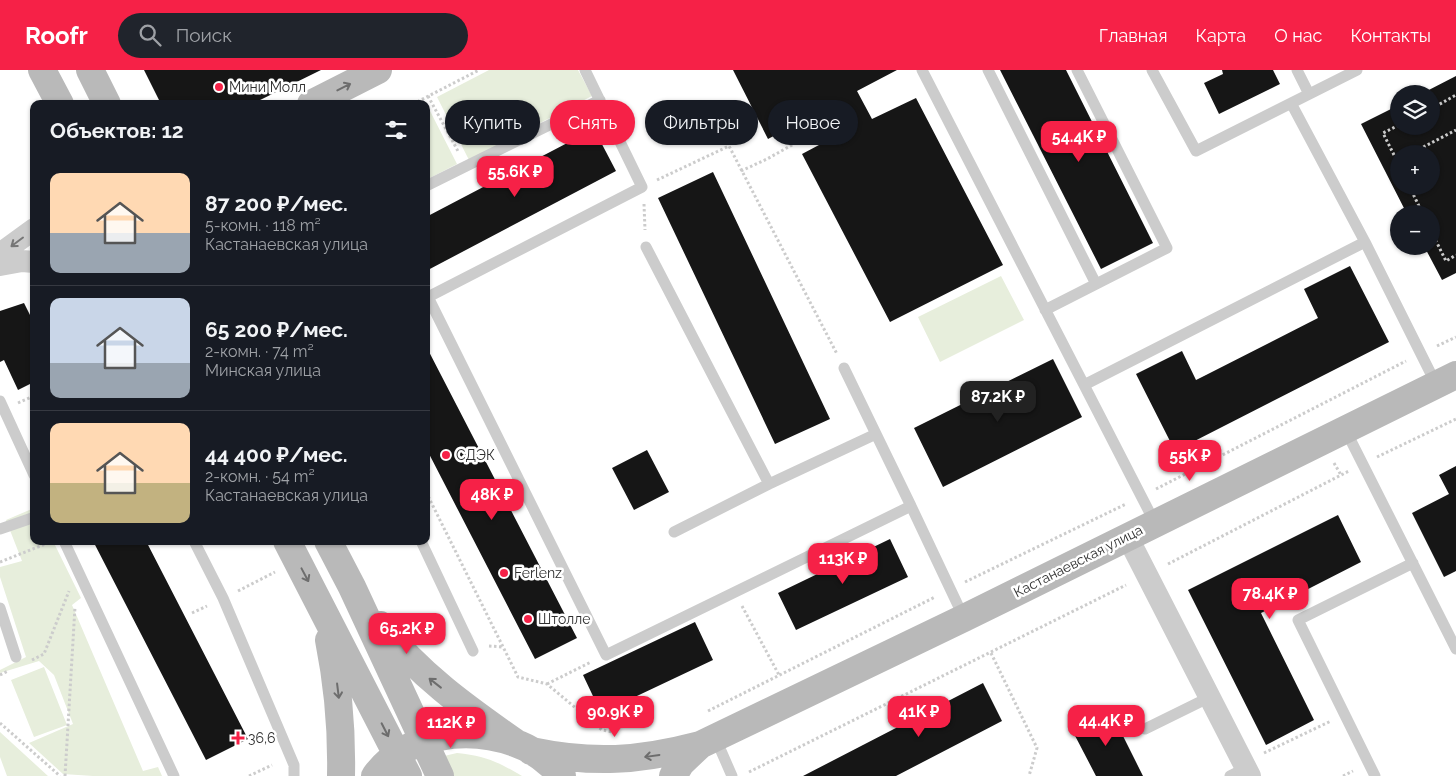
<!DOCTYPE html>
<html lang="ru">
<meta charset="utf-8">
<style>
:root{--surface:#171b24;--page:#20242c;--text:#f1f3f6;--muted:#9ea1a6;--line:#363941;--accent:#f62147}
body{margin:0;font-family:Raleway,sans-serif;background:var(--page);color:var(--text);height:100vh;display:flex;flex-direction:column;font-size:19px;white-space:nowrap}
*{box-sizing:border-box;margin:0}
p{font-size:16px;color:var(--muted)}
.icon{flex:none;width:28px;height:28px;fill:none;stroke:currentColor;stroke-width:2;stroke-linecap:round;stroke-linejoin:round}
.map{position:relative;flex:1;overflow:hidden}
.panel{position:absolute;left:30px;top:30px;width:400px;height:445px;display:flex;flex-direction:column;background:var(--surface);border-radius:10px;box-shadow:0 1px 4px #0004}
.panel>*{flex:none}
.hud{position:absolute;left:445px;top:30px;width:475px;height:45px;display:flex;gap:10px}
.fabs{position:absolute;left:1390px;top:15px;display:grid;gap:10px}
.fabs a{display:grid;place-items:center;width:50px;height:50px;border-radius:50%;background:var(--surface);box-shadow:0 1px 4px #0004;font-size:25px}
.price{position:absolute;translate:-50% -42px;padding:0 11px;border-radius:10px;background:var(--accent);color:#fff;font-size:16px;line-height:32px;filter:drop-shadow(0 1px 2px #0008)}
.price::after{content:'';position:absolute;left:50%;top:30px;width:15px;height:11px;margin-left:-8px;background:inherit;clip-path:polygon(0 0,100% 0,50% 100%)}
.price.current{background:#222;color:#fff}
ul{padding:0;list-style:none}
li{display:flex;align-items:center;gap:15px;height:125px;padding:0 20px}
li+li{border-top:1px solid var(--line)}
li span{display:grid;place-items:center;flex:none;width:140px;height:100px;border-radius:10px;color:#555}
li>.icon{margin-inline-start:auto}
span .icon{width:60px;height:60px;fill:#fffc;stroke-width:1}
li b{font-size:21px}
h2{display:flex;justify-content:space-between;align-items:center;height:60px;padding:0 20px;font-size:21px}
.chip{padding:0 18px;border-radius:22px;background:var(--surface);box-shadow:0 1px 4px #0004;font-size:18px;line-height:45px}
.chip.current{background:var(--accent);color:#fff}
header{display:flex;align-items:center;gap:30px;box-sizing:border-box;height:70px;padding:0 25px;background:var(--accent);color:#fff}
header strong{font-size:24px}
nav{display:flex;gap:28px;margin-inline-start:auto;font-size:18px}
.search{width:350px;height:45px;background:var(--page);display:flex;align-items:center;gap:12px;box-sizing:border-box;padding:0 18px;border-radius:28px;color:var(--muted);font-size:19px}
.map>svg:first-child{display:block}
.green{fill:#e7eedc}
.building{fill:#161616;fill-rule:evenodd}
.lines{fill:none;stroke-linecap:round;stroke-linejoin:round}
.path{stroke:#ccc;stroke-width:3;stroke-dasharray:2.5 2.5;stroke-linecap:butt}
.lane{stroke:#ccc;stroke-width:11}
.street{stroke:#ccc;stroke-width:22}
.secondary{stroke:#b9b9b9;stroke-width:28}
.oneway{stroke:#6d6d6d}
.oneway2{stroke:#767676}
.poi-dot{fill:#f62147;stroke:#fff;stroke-width:2}
.labels{text-anchor:middle;dominant-baseline:central;stroke-width:5;stroke-linejoin:round;paint-order:stroke}
.poi-label{font-size:14px;fill:#2f2f2f;stroke:#fff;text-anchor:start}
.street-label{font-size:14px;fill:#2f2f2f;stroke:#fff}
</style>
<header>
<strong>Roofr</strong>
<div class="search"><svg class="icon" aria-label="search" viewBox="0 0 24 24"><circle cx="10" cy="10" r="6"/><path d="M15 15l6 6"/></svg>Поиск</div>
<nav><a>Главная</a><a>Карта</a><a>О нас</a><a>Контакты</a></nav>
</header>
<div class="map">
<svg width="1456" height="706" viewBox="0 0 1456 706">
<rect width="100%" height="100%" fill="#fff"/>
<!-- green -->
<path class="green" d="M489,0H578L592,26L469,90L437,27Z
M426,33L457,94L426,110Z
M1001,206L1024,250L940,292L918,247Z
M34,438V471H53L81,528L72,535L143,701L158,697L162,706H93L63,704L29,673L73,654L54,605L39,591L0,603V600L26,587L0,507V497L22,491L6,450Z
M44,597L67,655L34,667L11,610Z
M0,662L48,706H7L0,687Z
M457,683C486,686 498,692 522,706H454L444,686Z"/>
<!-- building -->
<path class="building" d="M144,0H321L252,34H161Z
M733,0H897L857,21L872,49L916,28L1003,195L890,252L802,84L834,67L820,41L768,69Z
M1000,0H1066L1153,173L1101,199Z
M1222,0H1273L1280,14L1219,44L1204,13L1223,4Z
M1456,6V203L1442,210L1424,176H1431V144H1407L1361,54L1399,35V56H1431V24H1421ZM1399,84H1431V116H1399Z
M594,59L616,101L426,201V147Z
M713,102L830,349L775,374L658,128Z
M1350,196L1389,272L1175,381L1136,304L1182,281L1196,310L1206,305L1318,248L1304,219Z
M24,233L34,253V312L18,320L4,290L0,292V241Z
M426,276L577,568L535,589L426,378Z
M1053,289L1082,347L943,417L914,358Z
M647,380L669,422L634,440L612,398Z
M1456,396V501L1444,507L1412,443L1449,424L1439,405Z
M1338,445L1361,492L1261,543L1314,650L1266,675L1188,520Z
M890,469L908,507L796,560L778,523Z
M93,471H146L248,669L206,690Z
M695,552L713,590L601,643L583,605Z
M983,613L1002,651L896,706H803Z
M1109,638L1143,706H1096L1071,658Z"/>
<g class="lines">
<!-- path -->
<path class="path" d="M428,26L459,83
M413,34L479,0
M1431,39L1456,25
M1399,55L1383,63L1399,95
M1410,84L1456,60
M741,101L767,89L808,66
M657,110L729,76L837,284
M1409,116L1423,144
M644,134L645,160
M1431,161L1446,191L1456,185
M1437,276L1456,267
M18,333L34,326
M1377,387L1456,349
M1334,393L1341,405
M1156,419L1406,291
M426,422L518,607L547,614L602,660L613,662
M0,492L48,473
M1168,494L1349,401
M965,512L1126,434
M238,521L275,502
M742,536L779,605
M192,543L207,536
M489,576L503,577
M991,583L1037,678L1029,706
M32,590L44,584L69,521
M0,605L8,601
M547,614L591,592
M708,641L935,527
M0,653L60,706
M1264,683L1331,651
M749,702L1126,515
M65,706L75,537
M249,706L272,695
M1343,706L1353,701"/>
<!-- lane -->
<path class="lane" d="M585,0L642,117L428,227L606,585L911,436L964,548
M922,0L1155,453
M988,0L1096,214
M1152,0L1196,81L1357,0
M1297,0L1309,24
M1291,33L1365,172
M426,116L600,30
M646,177L769,414L876,364L911,436
M1045,240L1167,178L1077,0
M844,298L876,364
M1084,315L1365,172L1436,314
M0,331L34,405
M1345,359L1456,579
M0,459L32,448
M674,462L769,414
M64,471L174,706
M194,471L223,528L294,695V706
M421,471L473,581
M0,538L16,587
M1145,659L1210,627
M715,667L732,706
M1230,706L1246,698
M1375,706L1298,550L1413,493"/>
<!-- street -->
<path class="street" d="M0,184L34,159
M0,195L22,191L34,192
M1127,466L1250,706"/>
<!-- secondary -->
<path class="secondary" d="M42,0L60,34
M90,0L107,34
M311,34L378,0
M287,471L408,706
M328,471L352,517L440,706
M380,555C418,604 466,638 516,673
M329,570C338,615 342,660 341,706
M531,681C593,694 639,691 700,675L964,548L1456,305
M375,706C407,663 467,656 515,673C533,679 549,692 562,706
M673,706L681,693L700,675"/>
</g>
<!-- one-way arrows -->
<defs><path id="oneway-shaft" d="M-6 0H5M1.5-3L5.5 0L1.5 3" fill="none" stroke-width="1.6" stroke-linecap="round" stroke-linejoin="round" transform="scale(1.25)"/></defs>
<g class="oneway">
<use href="#oneway-shaft" transform="translate(344 17) rotate(-27)"/>
<use href="#oneway-shaft" transform="translate(305 505) rotate(62)"/>
<use href="#oneway-shaft" transform="translate(435 613) rotate(-142)"/>
<use href="#oneway-shaft" transform="translate(338 621) rotate(83)"/>
<use href="#oneway-shaft" transform="translate(385 660) rotate(63)"/>
<use href="#oneway-shaft" transform="translate(652 686) rotate(172)"/>
</g>
<use class="oneway2" href="#oneway-shaft" transform="translate(17 172) rotate(143)"/>
<!-- markers -->
<g class="poi-dot">
<circle cx="219" cy="17" r="5"/>
<circle cx="446" cy="385" r="5"/>
<circle cx="504" cy="503" r="5"/>
<circle cx="528" cy="549" r="5"/>
<path d="M235.5 660.5h5v5h5v5h-5v5h-5v-5h-5v-5h5z"/>
</g>
<g class="labels">
<!-- poi labels -->
<g class="poi-label">
<text x="229" y="17">Мини Молл</text>
<text x="456" y="385">СДЭК</text>
<text x="514" y="503">Ferlenz</text>
<text x="538" y="549">Штолле</text>
<text x="248" y="668">36,6</text>
</g>
<!-- street labels -->
<g class="street-label">
<text transform="translate(1078 491) rotate(-27)">Кастанаевская улица</text>
</g>
</g>
</svg>
<div class="fabs">
<a><svg class="icon" aria-label="layers" viewBox="0 0 24 24"><path d="M12 4l9 5-9 5-9-5zM3 14l9 5 9-5"/></svg></a>
<a>+</a>
<a>−</a>
</div>
<b class="price" style="left:1079px;top:93px">54.4K ₽</b>
<b class="price" style="left:515px;top:128px">55.6K ₽</b>
<b class="price current" style="left:998px;top:353px">87.2K ₽</b>
<b class="price" style="left:1190px;top:412px">55K ₽</b>
<b class="price" style="left:492px;top:451px">48K ₽</b>
<b class="price" style="left:843px;top:515px">113K ₽</b>
<b class="price" style="left:1270px;top:550px">78.4K ₽</b>
<b class="price" style="left:407px;top:585px">65.2K ₽</b>
<b class="price" style="left:615px;top:668px">90.9K ₽</b>
<b class="price" style="left:919px;top:668px">41K ₽</b>
<b class="price" style="left:1106px;top:677px">44.4K ₽</b>
<b class="price" style="left:451px;top:679px">112K ₽</b>
<div class="hud">
<a class="chip">Купить</a>
<a class="chip current">Снять</a>
<a class="chip">Фильтры</a>
<a class="chip">Новое</a>
</div>
<section class="panel">
<h2>Объектов: 12<svg class="icon" aria-label="filters" viewBox="0 0 24 24"><path d="M4 7h16M4 17h16"/><circle cx="9" cy="7" r="2"/><circle cx="15" cy="17" r="2"/></svg></h2>
<ul>
<li><span style="background:linear-gradient(#ffd9b3 60%,#9aa5b1 0)"><svg class="icon" aria-label="home" viewBox="0 0 24 24"><path d="M3 11l9-7 9 7M6 9v11h12V9"/></svg></span><div><b>87 200 ₽/мес.</b><p>5-комн. · 118 m²</p><p>Кастанаевская улица</p></div></li>
<li><span style="background:linear-gradient(#c9d6e8 65%,#9aa5b1 0)"><svg class="icon" aria-label="home" viewBox="0 0 24 24"><path d="M3 11l9-7 9 7M6 9v11h12V9"/></svg></span><div><b>65 200 ₽/мес.</b><p>2-комн. · 74 m²</p><p>Минская улица</p></div></li>
<li><span style="background:linear-gradient(#ffd9b3 60%,#c2b280 0)"><svg class="icon" aria-label="home" viewBox="0 0 24 24"><path d="M3 11l9-7 9 7M6 9v11h12V9"/></svg></span><div><b>44 400 ₽/мес.</b><p>2-комн. · 54 m²</p><p>Кастанаевская улица</p></div></li>
</ul>
</section>
</div>
